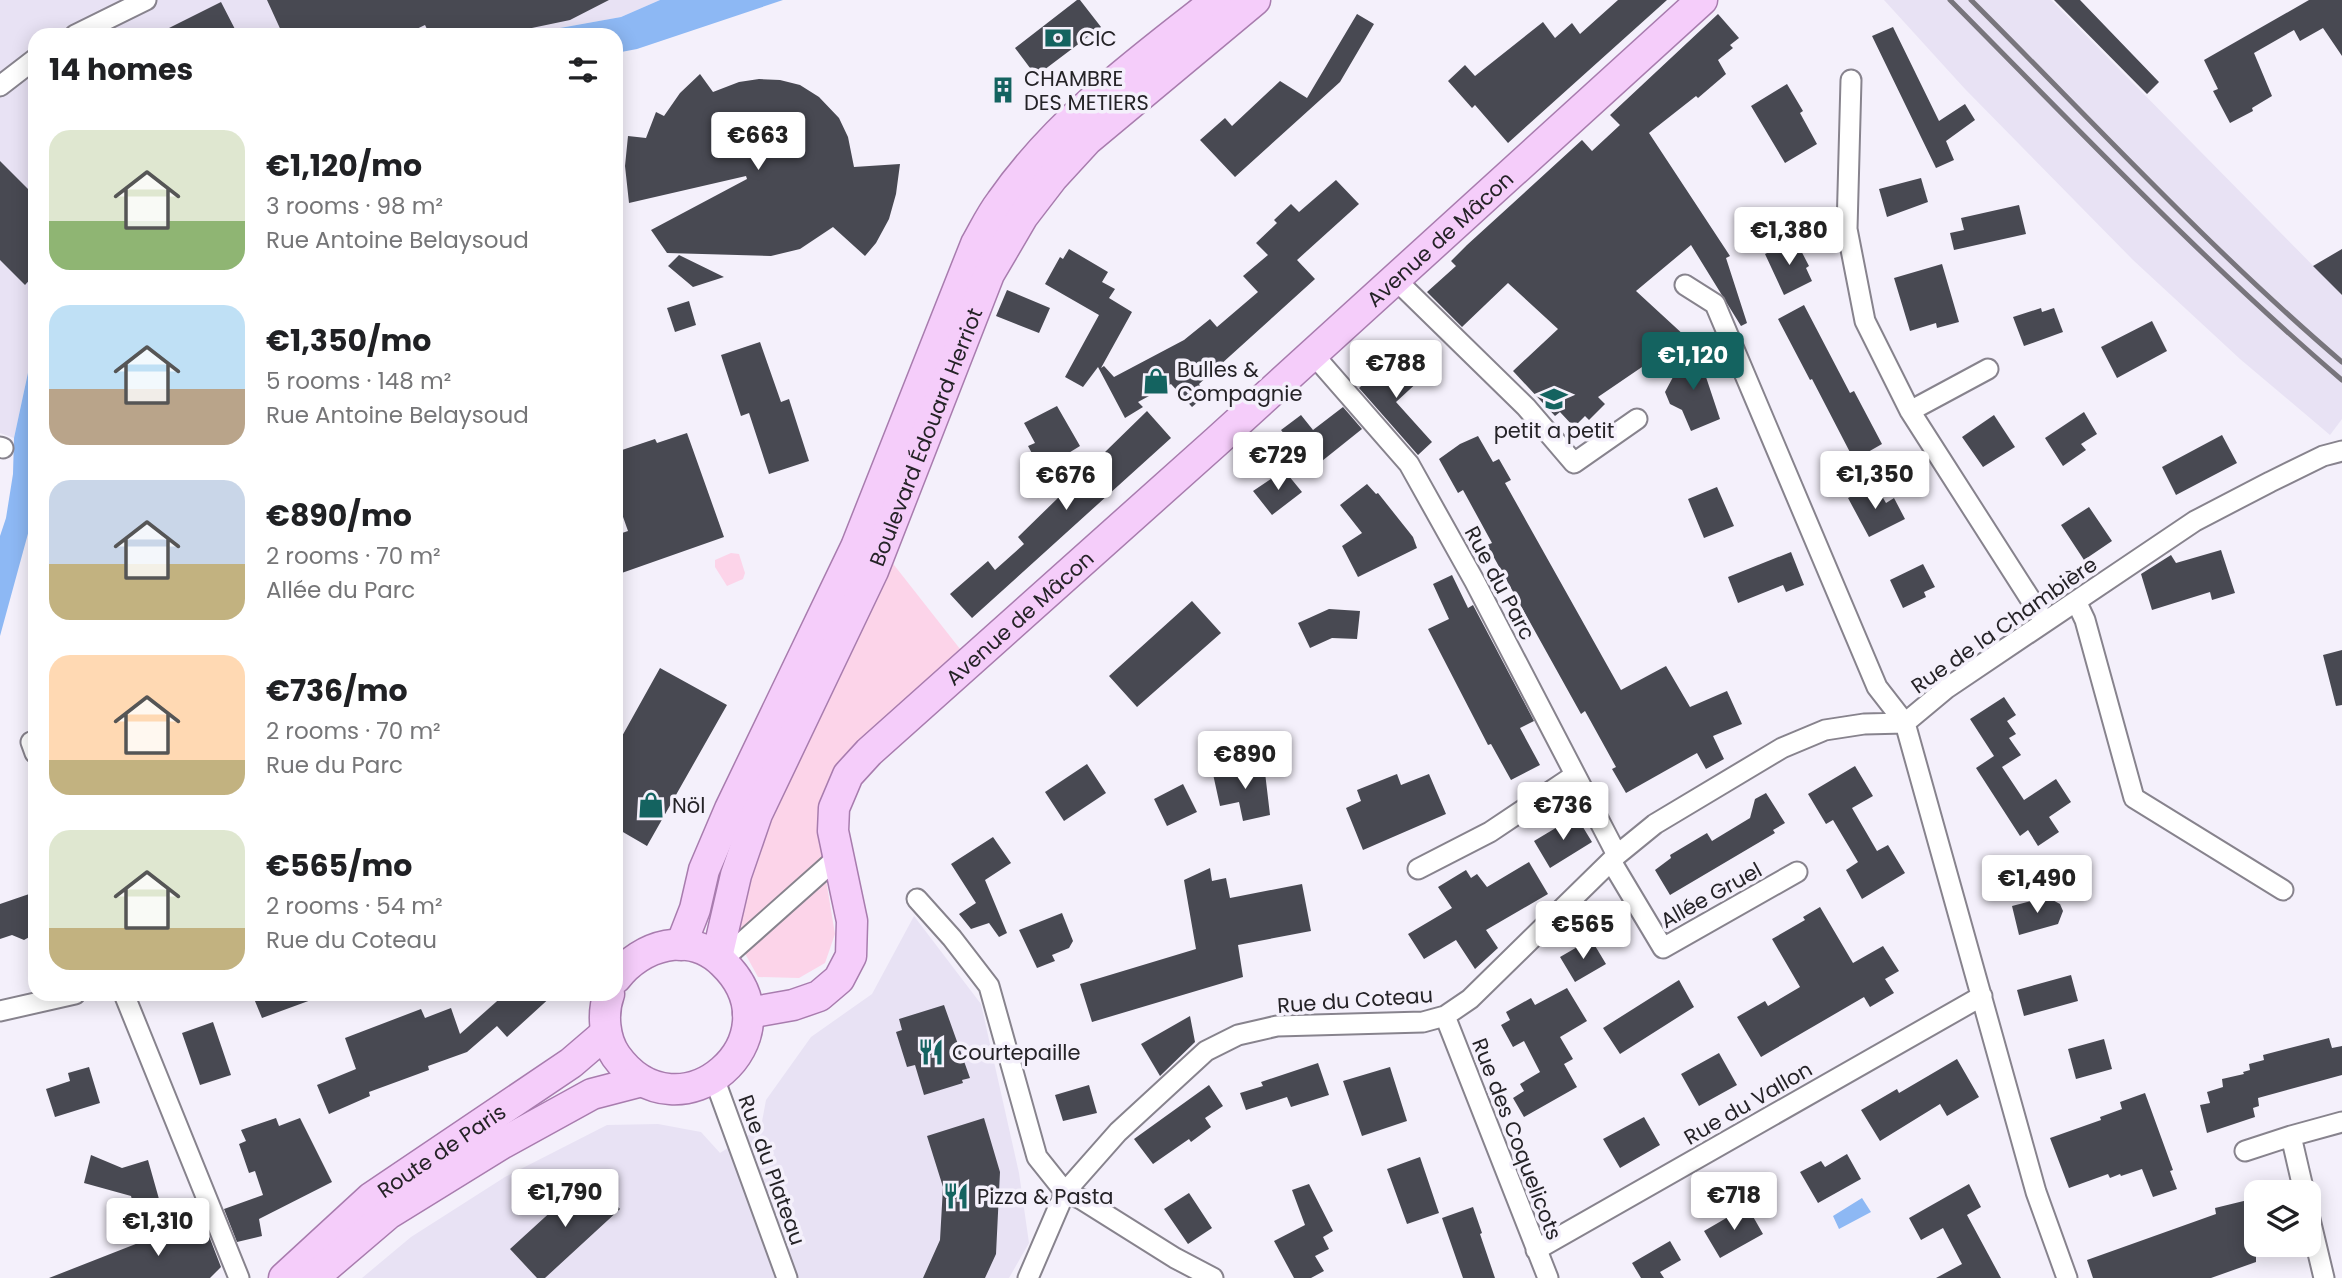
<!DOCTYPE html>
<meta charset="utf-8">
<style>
:root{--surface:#fff;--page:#f6f6f6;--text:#202124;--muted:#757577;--accent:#146360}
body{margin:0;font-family:Poppins,sans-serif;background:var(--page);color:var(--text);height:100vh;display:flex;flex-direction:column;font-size:26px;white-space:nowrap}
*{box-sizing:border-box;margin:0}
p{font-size:23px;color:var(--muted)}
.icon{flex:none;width:38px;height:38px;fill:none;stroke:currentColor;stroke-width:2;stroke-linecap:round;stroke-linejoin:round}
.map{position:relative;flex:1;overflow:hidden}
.drawer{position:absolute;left:28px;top:28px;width:595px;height:973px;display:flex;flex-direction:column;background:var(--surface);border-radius:21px;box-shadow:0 4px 18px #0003}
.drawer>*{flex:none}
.fabs{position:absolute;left:2244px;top:1180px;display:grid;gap:14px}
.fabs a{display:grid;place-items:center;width:77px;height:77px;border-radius:14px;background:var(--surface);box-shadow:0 4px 18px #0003;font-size:35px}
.price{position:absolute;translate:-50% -60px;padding:0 16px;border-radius:7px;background:#fff;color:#222;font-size:23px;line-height:46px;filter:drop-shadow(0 2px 4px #0008)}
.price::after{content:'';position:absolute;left:50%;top:42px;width:21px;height:16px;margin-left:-10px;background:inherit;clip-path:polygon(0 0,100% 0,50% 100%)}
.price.selected{background:var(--accent);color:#fff}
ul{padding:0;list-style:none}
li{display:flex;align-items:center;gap:21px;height:175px;padding:0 21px}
li span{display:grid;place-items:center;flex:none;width:196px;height:140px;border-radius:21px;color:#555}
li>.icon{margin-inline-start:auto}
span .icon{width:84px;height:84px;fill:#fffc;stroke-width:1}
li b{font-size:30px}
h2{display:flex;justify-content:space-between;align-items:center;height:84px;padding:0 21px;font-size:30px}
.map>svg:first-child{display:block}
.built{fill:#e8e2f4}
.green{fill:#fcd4e9}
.water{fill:#8db8f4}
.building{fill:#484952}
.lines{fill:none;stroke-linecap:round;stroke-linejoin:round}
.street-casing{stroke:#87838d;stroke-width:23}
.primary-casing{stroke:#a87cae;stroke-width:33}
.street{stroke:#fff;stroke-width:19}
.primary{stroke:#f5cdfa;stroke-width:30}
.rail{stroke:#78757c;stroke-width:5}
.labels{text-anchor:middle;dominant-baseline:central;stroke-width:7;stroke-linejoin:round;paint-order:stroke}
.poi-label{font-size:21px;fill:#252327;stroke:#f4f0fb;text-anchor:start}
.street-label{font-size:21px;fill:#252327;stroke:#f4f0fb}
</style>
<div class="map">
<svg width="2342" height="1278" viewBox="0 0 2342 1278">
<rect width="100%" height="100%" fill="#f4f0fb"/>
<!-- built -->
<path class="built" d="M0,0H660L621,17L521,35H35V340L14,438L0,433Z
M1884,0H2051L2342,295V419L2330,435L2240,359L2133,260L1965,89Z
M914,916L981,1004L1019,1173L1029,1243L1009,1278H362L411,1237L505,1177L607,1125L658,1124L701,1132L720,1153L761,1127L766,1100L811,1037L872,994Z"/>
<!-- green -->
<path class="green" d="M731,553L739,554L745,573L743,579L727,586L715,567V560Z
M887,556L964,654L885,718L835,767L820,806L821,850L835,934L825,963L799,978L758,977L736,937L746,867Z"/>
<!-- water -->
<path class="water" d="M660,0H783L637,49L616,53V35H521L621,17Z
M35,340V508L0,636V536L6,518L13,474L14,438Z
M1862,1198L1871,1212L1839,1229L1833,1216Z"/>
<!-- building -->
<path class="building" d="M267,0H609L570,20L499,35H430L425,25L404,35H283Z
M1077,0H1080L1101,27L1036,76L1015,48Z
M1618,0H1667L1508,143L1475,105L1472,108L1448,81L1465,65L1475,76L1543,22L1555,38L1572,23L1580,34Z
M2054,0H2080L2159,82L2147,94Z
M2309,0H2342V56L2323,28L2300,41L2294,30L2254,53L2272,96L2252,108L2253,111L2230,123L2213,91L2218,89L2204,60Z
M221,2L238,35H155Z
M1357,14L1374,24L1340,82L1235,177L1200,140L1225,118L1232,126L1280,81L1307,98Z
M1718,14L1739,38L1730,45L1733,48L1718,60L1726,74L1698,98L1696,96L1649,133L1730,256L1726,258L1747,323L1741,326L1691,245L1636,291L1686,337L1598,397L1605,404L1589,420L1585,416L1574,427L1560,412L1555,416L1513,371L1558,329L1508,283L1462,327L1427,292L1456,266L1451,261L1467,245L1582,140L1592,151L1620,125L1610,115Z
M1893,27L1939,121L1965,104L1975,120L1946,141L1954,160L1936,168L1872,36Z
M700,74L713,92L739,82L759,79L780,80L800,85L819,97L839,118L848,137L854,167L900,164L896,194L889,219L876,243L865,256L833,227L800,249L771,256L667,253L651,230L747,179L746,176L629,203L625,166L628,136L646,138L656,112L664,116L680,93Z
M1787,84L1803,111L1800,113L1817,144L1785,163L1751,106Z
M0,161L35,196V274L25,285L0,260Z
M1921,178L1928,202L1887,217L1879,189Z
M1336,180L1359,204L1297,260L1315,279L1199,384L1206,395L1192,407L1171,384L1138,402L1143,407L1125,418L1098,367L1083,387L1065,377L1099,315L1045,284L1060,257L1063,259L1069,249L1108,272L1102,282L1115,289L1109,298L1132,312L1101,368L1104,366L1114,377L1184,340L1210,319L1217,327L1258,292L1243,276L1268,255L1256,243L1277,223L1274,220L1291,204L1299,212Z
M2019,205L2026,234L1954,250L1950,233L1964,230L1961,218Z
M1795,239L1809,266L1806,268L1812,281L1784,295L1765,254Z
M2342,249V295L2313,266Z
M679,255L724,277L693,287L668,266Z
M1942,264L1959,322L1937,328L1936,323L1910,331L1894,278Z
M1007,290L1050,308L1039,333L996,316Z
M689,301L696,325L675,332L667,308Z
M1804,305L1850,393L1854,391L1882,444L1854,460L1812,379L1810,380L1778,319Z
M2041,308L2042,312L2054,308L2063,332L2024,346L2013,317Z
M2152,321L2167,351L2117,378L2101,347Z
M760,342L781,402L789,399L809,461L769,474L749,413L741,416L721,355Z
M1688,349L1705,357L1702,365L1720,419L1691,431L1682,410L1670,404L1665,392Z
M1397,354L1421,379L1396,402L1432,442L1418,455L1359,388Z
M1057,406L1080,446L1041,470L1028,446L1035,443L1024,423Z
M1343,407L1362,429L1312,469L1281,430L1301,415L1313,430Z
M1147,411L1171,438L972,618L950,594L988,561L995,570L1024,544L1018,537Z
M2084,412L2097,434L2081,444L2086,450L2063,466L2045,438Z
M1994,415L2015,447L1983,467L1962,437Z
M687,433L724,537L616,575V535L628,531L616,497V452L655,439L657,443Z
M2222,435L2237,463L2176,495L2162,467Z
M1478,436L1493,462L1499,459L1511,480L1505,483L1621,690L1666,666L1690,707L1727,691L1742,724L1713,736L1724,759L1706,769L1697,753L1626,793L1612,769L1616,767L1585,711L1581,714L1487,545L1492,543L1463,490L1458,493L1439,459L1460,444Z
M1284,470L1302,492L1272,515L1253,491Z
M1367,484L1376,494L1378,493L1413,537L1417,548L1358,577L1342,546L1362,533L1340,505Z
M1875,484L1886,503L1894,498L1905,519L1869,537L1848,498Z
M1717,487L1734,526L1704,538L1688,499Z
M2089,507L2112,541L2084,560L2061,525Z
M2221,550L2235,593L2212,600L2210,592L2152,610L2141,574L2171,555L2176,563Z
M1791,552L1804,585L1786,592L1783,585L1738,603L1728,577Z
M1923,564L1935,587L1924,592L1926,597L1903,608L1890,580Z
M1452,575L1468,608L1473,605L1534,721L1520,728L1540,765L1511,780L1491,744L1488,745L1428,629L1449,619L1433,584Z
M1192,601L1221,633L1137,707L1109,676Z
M1329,609L1360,611L1357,639L1332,638L1310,648L1298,623Z
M2342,650V705L2336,706L2323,655Z
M660,668L727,705L647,846L616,828V747Z
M2004,697L2016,715L2007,721L2016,734L2009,738L2021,755L2002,767L2024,800L2056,779L2071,802L2049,817L2059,832L2038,846L2028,830L2020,836L1976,768L1994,756L1970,719Z
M1087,764L1106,793L1064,821L1045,792Z
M1264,764L1270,815L1243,821L1239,802L1220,806L1213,774Z
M1855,766L1873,796L1852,808L1877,851L1888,845L1905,873L1862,899L1846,870L1858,862L1833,820L1826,824L1808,794Z
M1397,774L1401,785L1429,774L1446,814L1363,850L1346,808L1361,801L1357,790Z
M1183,784L1197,812L1167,826L1154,799Z
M1766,793L1785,823L1773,830L1775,833L1670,895L1655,870L1671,858L1670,855L1707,833L1712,841L1750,818L1755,799Z
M1578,819L1592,842L1550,868L1534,841L1564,823L1566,826Z
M993,837L1011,863L985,880L1007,933L999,937L989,923L971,929L959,914L976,903L951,864Z
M1529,862L1548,894L1486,930L1498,948L1475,969L1456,940L1424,959L1408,934L1452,908L1438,887L1466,870L1471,878L1477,874L1487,887Z
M1210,868L1212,881L1226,878L1230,898L1302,884L1311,931L1238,945L1243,977L1092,1022L1080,984L1196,949L1184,880Z
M35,892L33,935L24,940L12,935L0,939V904Z
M2047,897L2060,904L2063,911L2058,924L2019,935L2012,906Z
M1820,907L1853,963L1883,946L1899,971L1885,979L1894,993L1870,1007L1864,997L1761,1057L1737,1017L1765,1001L1768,1006L1800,987L1772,939L1805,920L1803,917Z
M1062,913L1073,941L1069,948L1052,955L1055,961L1037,968L1019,930Z
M1591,939L1606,964L1575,982L1560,957Z
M2071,975L2078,1001L2024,1016L2017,990Z
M1679,980L1694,1007L1620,1054L1603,1028Z
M1567,988L1587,1021L1560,1037L1573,1059L1564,1064L1577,1087L1524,1117L1513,1098L1524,1091L1520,1084L1540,1072L1524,1041L1513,1047L1501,1025L1510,1020L1506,1012L1531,998L1535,1005Z
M252,994H321L322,996L262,1018Z
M505,994H554L507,1037L497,1026L467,1052L428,1066L429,1070L369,1092L370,1096L329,1114L317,1085L356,1069L345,1038L421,1009L425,1018L451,1008L460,1034Z
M944,1005L970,1078L962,1080L963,1083L924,1095L915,1065L907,1067L896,1032L902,1030L899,1019Z
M1190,1016L1195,1042L1160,1076L1141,1044Z
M213,1022L231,1075L200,1085L182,1033Z
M2329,1038L2332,1048L2342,1046V1075L2258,1098L2259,1106L2253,1108L2255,1117L2207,1133L2200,1105L2210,1103L2207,1092L2223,1087L2222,1079L2244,1074L2243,1072L2250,1070L2249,1064L2264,1060L2263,1055Z
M2104,1039L2112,1069L2076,1079L2068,1049Z
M1719,1053L1737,1085L1699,1106L1681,1074Z
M1957,1059L1979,1097L1947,1116L1940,1104L1880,1141L1861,1110L1897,1089L1899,1093Z
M1318,1063L1329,1095L1291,1107L1287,1097L1246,1110L1240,1093L1263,1086L1261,1082Z
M89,1067L100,1103L55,1117L46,1089L70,1081L68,1073Z
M1390,1067L1407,1121L1362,1136L1343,1081Z
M1089,1085L1097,1113L1063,1121L1055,1095Z
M1209,1085L1223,1106L1205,1118L1211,1127L1191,1142L1189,1139L1153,1164L1134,1139Z
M2145,1093L2173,1170L2170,1171L2177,1189L2153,1197L2142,1169L2121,1176L2120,1174L2110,1178L2108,1174L2069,1188L2050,1138L2101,1120L2100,1117L2122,1109L2120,1102Z
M1644,1117L1660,1145L1620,1168L1603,1139Z
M276,1118L279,1126L300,1118L332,1182L259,1219L262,1236L237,1242L224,1209L263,1195L255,1171L249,1173L239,1144L246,1141L241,1130Z
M984,1118L1000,1172L996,1254L985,1278H923L940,1240L943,1187L927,1136Z
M1847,1154L1861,1179L1818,1203L1800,1172L1821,1161L1825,1167Z
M91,1155L122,1168L148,1160L159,1199L134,1207L131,1196L84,1183Z
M1420,1157L1439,1213L1407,1224L1387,1169Z
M590,1176L620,1209L545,1278H537L510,1249Z
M1309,1184L1333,1231L1323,1237L1329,1249L1315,1256L1324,1271L1311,1278H1294L1274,1241L1305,1225L1292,1190Z
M1969,1184L1981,1207L1967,1215L2001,1278H1936L1962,1264L1943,1228L1921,1240L1909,1218Z
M1189,1193L1212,1228L1188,1244L1164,1209Z
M2256,1198V1262L2211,1278H2093L2087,1260L2216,1214L2215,1208Z
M1747,1206L1763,1234L1720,1258L1704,1231Z
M1473,1207L1482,1233L1480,1234L1495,1278H1463L1442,1218Z
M202,1218L221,1267L210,1278H49Z
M1670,1241L1681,1260L1660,1272L1664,1278H1641L1632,1263Z"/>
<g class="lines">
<!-- street casing -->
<g class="street-casing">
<path id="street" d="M75,35L146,0
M1851,80L1847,229L1865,321L1910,411L2045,622
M0,86L35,59
M1394,278L1526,407L1574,463L1637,419
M1685,285L1715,304L1877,687L1905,723L2036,1192L2067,1278
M1312,353L1409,464L1475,582L1617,855
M1910,411L1988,369
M0,447L3,448
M2076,601L2085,620L2134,798L2283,890
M1905,723L1947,688L2195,521L2270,482L2323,456L2342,451
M31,742L35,753
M1611,861L1663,948L1797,872
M1418,869L1490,832L1575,775
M917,899L952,938L989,986L1037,1157L1065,1192L1081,1199L1175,1258L1213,1278
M721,961L838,857
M124,994L239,1278
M0,1011L75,994
M1445,1016L1548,1278
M714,1078L787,1278
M2245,1151L2291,1136
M2304,1192L2291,1136L2342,1122
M2308,1211L2324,1278
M1536,1250L1982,996
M1028,1278L1065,1192L1118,1132L1206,1051L1238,1035L1277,1026L1423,1022L1445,1016L1470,999L1617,855L1655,824L1782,748L1825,730L1864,724L1905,723"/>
</g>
<!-- primary casing -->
<g class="primary-casing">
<g id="primary">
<path d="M681,945L695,909L704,870L730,809L856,547L976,244C984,230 991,215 1001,202C1057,121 1140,60 1217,0"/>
<path id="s1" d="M717,957L736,875L757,814L873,571L989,274L1023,216L1053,177L1087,140L1255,0"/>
<path d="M609,994C602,1013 604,1039 616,1056C679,1144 801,1038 723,963C690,930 641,945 616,978"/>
<path id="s2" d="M748,1013L793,1005L819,996L839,979L851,956L852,921L833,831L834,808L848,775L869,752L1217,441L1702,0"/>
<path id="s3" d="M284,1278L371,1198L571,1063L606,1033"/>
<path d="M313,1278L388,1214L503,1143L592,1094L642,1081"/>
</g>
</g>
<!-- street -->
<use href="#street" class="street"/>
<!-- primary -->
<use href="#primary" class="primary"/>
<!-- rail -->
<path class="rail" d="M1950,0C2078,129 2204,262 2342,380
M1971,0C2093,122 2211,250 2342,362"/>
</g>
<!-- icons -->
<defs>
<g id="bank-bare" transform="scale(2.1)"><path d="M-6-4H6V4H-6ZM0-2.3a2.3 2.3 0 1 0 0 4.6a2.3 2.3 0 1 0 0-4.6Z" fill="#146360" stroke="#f4f0fb" stroke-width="2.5" paint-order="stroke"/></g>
<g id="building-bare" transform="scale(2.1)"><path d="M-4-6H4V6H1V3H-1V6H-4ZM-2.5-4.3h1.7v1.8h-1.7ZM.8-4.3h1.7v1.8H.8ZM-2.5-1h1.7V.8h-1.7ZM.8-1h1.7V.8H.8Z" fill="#146360" stroke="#f4f0fb" stroke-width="2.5" paint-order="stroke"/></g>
<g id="shop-bare" transform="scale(2.1)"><path d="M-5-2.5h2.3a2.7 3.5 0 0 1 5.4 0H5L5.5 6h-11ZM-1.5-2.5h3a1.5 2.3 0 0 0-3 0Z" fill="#146360" stroke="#f4f0fb" stroke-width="2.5" paint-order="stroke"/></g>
<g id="school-bare" transform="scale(2.1)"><path d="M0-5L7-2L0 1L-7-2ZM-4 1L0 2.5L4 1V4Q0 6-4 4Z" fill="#146360" stroke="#f4f0fb" stroke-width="2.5" paint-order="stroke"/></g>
<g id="restaurant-bare" transform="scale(2.1)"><path d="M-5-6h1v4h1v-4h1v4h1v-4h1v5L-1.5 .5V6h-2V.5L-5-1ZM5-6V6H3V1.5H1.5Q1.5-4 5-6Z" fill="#146360" stroke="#f4f0fb" stroke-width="2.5" paint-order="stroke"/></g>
</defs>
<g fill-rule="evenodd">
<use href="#bank-bare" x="1058" y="38"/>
<use href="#building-bare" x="1003" y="90"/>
<use href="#shop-bare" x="1156" y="381"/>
<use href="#school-bare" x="1554" y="399"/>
<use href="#shop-bare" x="651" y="805"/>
<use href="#restaurant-bare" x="931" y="1052"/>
<use href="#restaurant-bare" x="956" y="1196"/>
</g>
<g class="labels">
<!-- poi labels -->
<g class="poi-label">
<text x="1079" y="38">CIC</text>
<text x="1024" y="78">CHAMBRE<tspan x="1024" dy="24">DES METIERS</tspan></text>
<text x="1177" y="369">Bulles &amp;<tspan x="1177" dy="24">Compagnie</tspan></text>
<text x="1554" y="430" text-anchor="middle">petit a petit</text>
<text x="672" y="805">Nöl</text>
<text x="952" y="1052">Courtepaille</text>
<text x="977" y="1196">Pizza &amp; Pasta</text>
</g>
<!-- street labels -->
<g class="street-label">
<text stroke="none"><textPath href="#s2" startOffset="1110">Avenue de Mâcon</textPath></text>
<text stroke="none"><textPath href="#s1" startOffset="562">Boulevard Édouard Herriot</textPath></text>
<text transform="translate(1500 583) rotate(62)">Rue du Parc</text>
<text stroke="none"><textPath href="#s2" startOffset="544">Avenue de Mâcon</textPath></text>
<text transform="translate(2004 625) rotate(-35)">Rue de la Chambière</text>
<text transform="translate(1711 895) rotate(-29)">Allée Gruel</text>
<text transform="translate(1355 1000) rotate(-4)">Rue du Coteau</text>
<text transform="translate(1748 1103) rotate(-30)">Rue du Vallon</text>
<text transform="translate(1517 1139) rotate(69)">Rue des Coquelicots</text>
<text stroke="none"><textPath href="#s3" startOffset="203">Route de Paris</textPath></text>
<text transform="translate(772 1170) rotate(70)">Rue du Plateau</text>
</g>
</g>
</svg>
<div class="fabs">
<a><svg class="icon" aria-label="layers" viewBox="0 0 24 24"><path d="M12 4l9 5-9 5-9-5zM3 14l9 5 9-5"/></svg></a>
</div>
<b class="price" style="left:758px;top:172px">€663</b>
<b class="price" style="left:1789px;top:267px">€1,380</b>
<b class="price selected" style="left:1693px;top:392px">€1,120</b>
<b class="price" style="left:1396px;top:400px">€788</b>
<b class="price" style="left:1278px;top:492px">€729</b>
<b class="price" style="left:1875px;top:511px">€1,350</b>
<b class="price" style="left:1066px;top:512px">€676</b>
<b class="price" style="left:1245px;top:791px">€890</b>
<b class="price" style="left:1563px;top:842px">€736</b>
<b class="price" style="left:2037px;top:915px">€1,490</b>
<b class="price" style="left:1583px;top:961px">€565</b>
<b class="price" style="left:565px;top:1229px">€1,790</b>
<b class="price" style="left:1734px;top:1232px">€718</b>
<b class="price" style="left:158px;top:1258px">€1,310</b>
<section class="drawer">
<h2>14 homes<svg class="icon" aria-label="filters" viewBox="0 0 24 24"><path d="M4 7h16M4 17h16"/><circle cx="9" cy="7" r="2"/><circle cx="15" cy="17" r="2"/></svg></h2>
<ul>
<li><span style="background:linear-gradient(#dfe7d0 65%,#8fb573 0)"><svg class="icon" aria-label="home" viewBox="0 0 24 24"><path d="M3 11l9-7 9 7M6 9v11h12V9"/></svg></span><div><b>€1,120/mo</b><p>3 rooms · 98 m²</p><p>Rue Antoine Belaysoud</p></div></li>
<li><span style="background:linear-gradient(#bfe0f5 60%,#b9a48a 0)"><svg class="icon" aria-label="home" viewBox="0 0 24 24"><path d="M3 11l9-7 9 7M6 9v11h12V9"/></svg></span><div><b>€1,350/mo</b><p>5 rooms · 148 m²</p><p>Rue Antoine Belaysoud</p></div></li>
<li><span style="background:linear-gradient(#c9d6e8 60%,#c2b280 0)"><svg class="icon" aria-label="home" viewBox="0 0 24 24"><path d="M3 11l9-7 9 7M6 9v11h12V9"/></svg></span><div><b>€890/mo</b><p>2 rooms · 70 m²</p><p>Allée du Parc</p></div></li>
<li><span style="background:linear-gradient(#ffd9b3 75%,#c2b280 0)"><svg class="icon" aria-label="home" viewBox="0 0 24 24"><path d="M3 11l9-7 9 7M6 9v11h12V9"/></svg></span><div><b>€736/mo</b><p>2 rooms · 70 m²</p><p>Rue du Parc</p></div></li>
<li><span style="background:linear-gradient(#dfe7d0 70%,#c2b280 0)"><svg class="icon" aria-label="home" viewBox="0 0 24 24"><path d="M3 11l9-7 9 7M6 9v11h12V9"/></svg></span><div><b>€565/mo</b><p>2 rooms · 54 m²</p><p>Rue du Coteau</p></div></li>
</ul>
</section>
</div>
